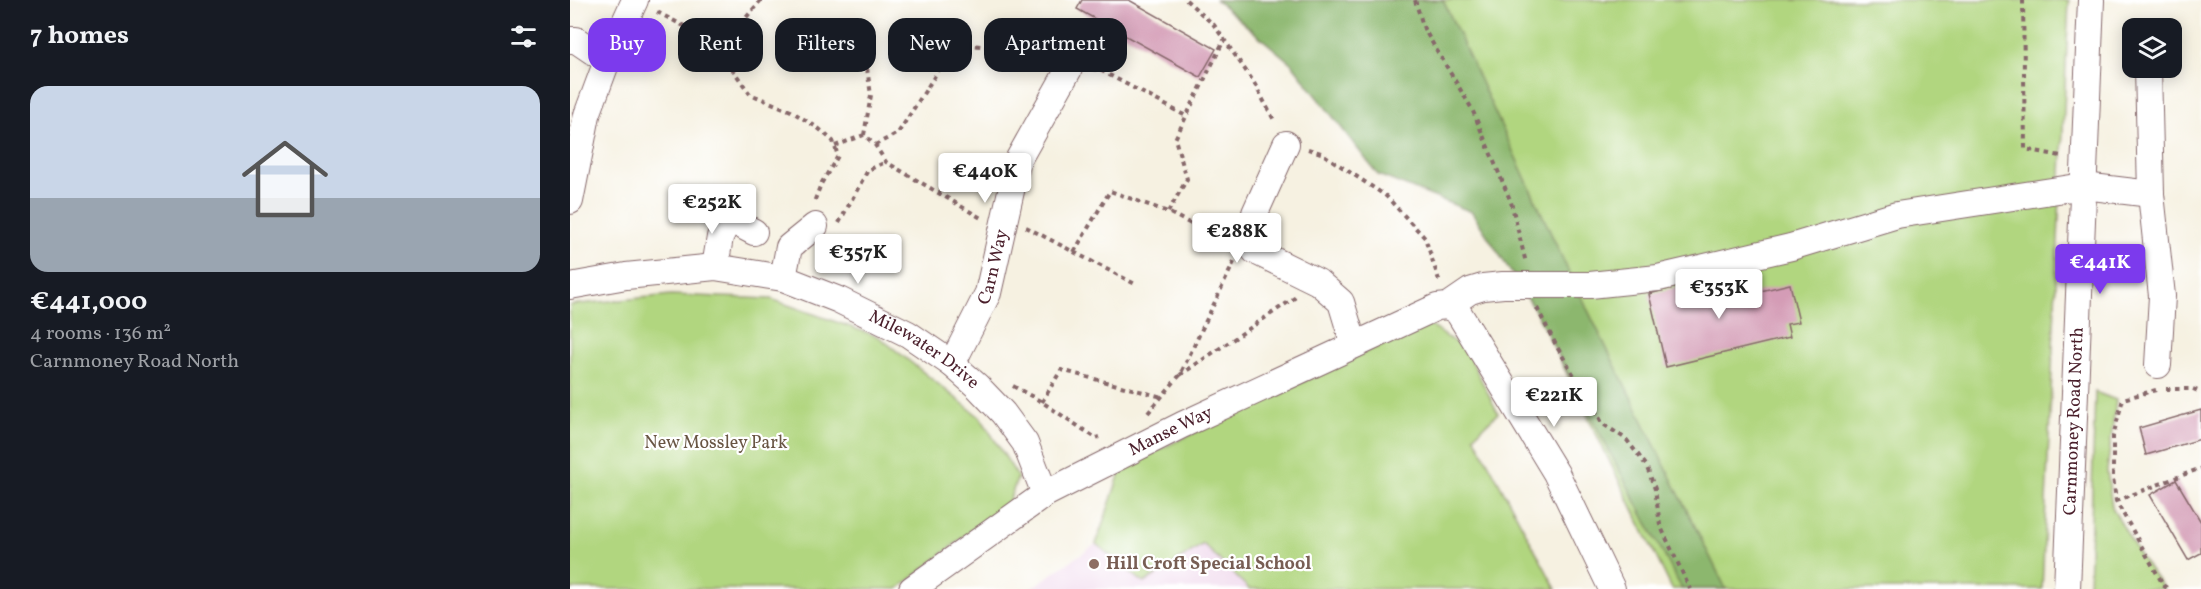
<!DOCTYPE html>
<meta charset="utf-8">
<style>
:root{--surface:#171b24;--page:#20242c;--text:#f1f3f6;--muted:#9ea1a6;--accent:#7c3aed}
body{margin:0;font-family:Vollkorn,serif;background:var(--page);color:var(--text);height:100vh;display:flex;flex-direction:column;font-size:22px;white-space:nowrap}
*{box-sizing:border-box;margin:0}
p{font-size:20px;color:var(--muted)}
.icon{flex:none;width:33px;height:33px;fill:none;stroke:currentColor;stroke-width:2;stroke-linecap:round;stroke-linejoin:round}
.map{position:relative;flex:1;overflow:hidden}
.sheet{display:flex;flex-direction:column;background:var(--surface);width:570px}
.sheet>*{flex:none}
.top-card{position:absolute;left:18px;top:18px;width:570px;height:54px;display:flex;gap:12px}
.buttons{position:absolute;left:1552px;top:18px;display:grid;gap:12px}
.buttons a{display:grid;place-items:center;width:60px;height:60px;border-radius:12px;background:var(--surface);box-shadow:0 3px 15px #0003;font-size:30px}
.price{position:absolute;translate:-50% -51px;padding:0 14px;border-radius:6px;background:#fff;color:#222;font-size:20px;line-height:39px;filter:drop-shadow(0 2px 3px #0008)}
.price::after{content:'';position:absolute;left:50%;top:36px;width:18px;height:14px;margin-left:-9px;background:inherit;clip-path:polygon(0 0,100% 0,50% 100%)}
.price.selected{background:var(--accent);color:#fff}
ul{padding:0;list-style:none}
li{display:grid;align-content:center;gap:12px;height:318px;padding:0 30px}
li span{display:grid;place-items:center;height:186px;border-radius:18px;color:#555}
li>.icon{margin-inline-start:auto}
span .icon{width:108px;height:108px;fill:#fffc;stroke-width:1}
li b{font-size:26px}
h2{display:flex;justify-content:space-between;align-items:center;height:72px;padding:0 30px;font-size:26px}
.chip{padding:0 21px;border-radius:18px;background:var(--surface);box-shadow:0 3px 15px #0003;font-size:21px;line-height:54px}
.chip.selected{background:var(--accent);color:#fff}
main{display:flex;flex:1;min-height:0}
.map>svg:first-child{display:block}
.built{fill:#edd1e9}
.green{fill:#b1d67f;stroke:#7e7a55;stroke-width:1.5}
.forest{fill:#8cb76e;stroke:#6b6b4c;stroke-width:1.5}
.building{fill:#d49cb6}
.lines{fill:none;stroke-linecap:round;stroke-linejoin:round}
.minor-casing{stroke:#86686b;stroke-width:28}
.path{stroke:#86686b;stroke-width:4;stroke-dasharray:4.5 4.5;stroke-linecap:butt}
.minor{stroke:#fff;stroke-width:26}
.education-dot{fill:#8d6e63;stroke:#fff;stroke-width:2}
.labels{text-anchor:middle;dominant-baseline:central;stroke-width:4.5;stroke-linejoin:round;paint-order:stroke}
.street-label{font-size:18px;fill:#4a1f2b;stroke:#fff}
.park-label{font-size:18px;fill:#695644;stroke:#fff}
.education-label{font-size:18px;font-weight:bold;fill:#785e54;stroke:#fff;text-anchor:start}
</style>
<main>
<section class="sheet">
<h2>7 homes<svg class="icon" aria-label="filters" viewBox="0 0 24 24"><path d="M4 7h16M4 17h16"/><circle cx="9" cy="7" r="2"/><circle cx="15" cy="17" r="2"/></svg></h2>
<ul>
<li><span style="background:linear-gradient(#c9d6e8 60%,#9aa5b1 0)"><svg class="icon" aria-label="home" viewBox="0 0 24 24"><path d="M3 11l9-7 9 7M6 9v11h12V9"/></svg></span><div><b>€441,000</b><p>4 rooms · 136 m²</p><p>Carnmoney Road North</p></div></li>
</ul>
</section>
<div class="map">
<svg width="1631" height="589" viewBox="0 0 1631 589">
<rect width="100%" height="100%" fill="#fff"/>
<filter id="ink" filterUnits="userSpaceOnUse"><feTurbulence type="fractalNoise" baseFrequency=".0167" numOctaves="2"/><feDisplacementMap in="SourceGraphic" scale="12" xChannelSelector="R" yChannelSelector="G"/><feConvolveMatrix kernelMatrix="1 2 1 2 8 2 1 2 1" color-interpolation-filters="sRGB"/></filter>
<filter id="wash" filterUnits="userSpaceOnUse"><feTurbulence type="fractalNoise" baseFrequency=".008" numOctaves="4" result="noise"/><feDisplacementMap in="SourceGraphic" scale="24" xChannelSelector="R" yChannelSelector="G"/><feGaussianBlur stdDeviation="1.35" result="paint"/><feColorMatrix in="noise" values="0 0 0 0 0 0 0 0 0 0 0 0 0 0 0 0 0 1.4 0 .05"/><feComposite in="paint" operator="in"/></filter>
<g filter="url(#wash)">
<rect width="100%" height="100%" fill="#f6f1e1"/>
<!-- built -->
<path class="built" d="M526,544L574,583L633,544L679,589H460Z"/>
<!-- green -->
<path class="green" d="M814,0H1499L1472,589H1102Z
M101,295L201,299L309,337L411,418L448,477L439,501L328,589H0V305Z
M857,323L896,350L928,413L904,436L986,589H679L633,544L574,583L526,544L552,467Z
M1525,392L1546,400L1537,471L1542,507L1570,556L1594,589H1519Z"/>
<!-- forest -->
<path class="forest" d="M646,0H873L996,266L1156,589H1112L962,305L902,212L808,175L722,64Z"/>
<g id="blocks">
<!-- building -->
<path class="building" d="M512,0H559L646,49L630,77L507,9Z
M1151,276L1157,299L1220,284L1229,322L1217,324L1220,337L1096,367L1079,294Z
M1631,410V439L1576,455L1569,428Z
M1606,480L1631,522V553L1618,560L1580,495Z"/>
</g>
</g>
<g filter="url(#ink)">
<use href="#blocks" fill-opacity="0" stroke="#86686b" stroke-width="1.5"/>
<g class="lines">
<!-- minor casing -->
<g class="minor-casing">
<g id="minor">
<path d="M0,40H6L37,61"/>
<path d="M1578,68L1581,194L1592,296L1588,365"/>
<path d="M716,144L685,213V251L748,282L771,302L784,345"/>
<path d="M121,199L184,232"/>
<path d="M0,201L17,115L37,61L65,0"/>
<path d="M145,267L150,237L159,219"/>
<path d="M213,278L219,247L245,226"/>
<path id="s1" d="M0,286L56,276L145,267L213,278L269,300L338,334L382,364L407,386L433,413L455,443L475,494"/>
<path d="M878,306L900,291L913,287L933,285H1020L1088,278L1221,247L1327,215L1514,186L1581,194"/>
<path d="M878,306L888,312L986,473L1042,589"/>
<path id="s2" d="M382,364L418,293L448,160L499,69"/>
<path id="s3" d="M342,589L475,494L612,425L867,307L878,306"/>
<path id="s4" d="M1497,589L1521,0"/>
</g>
</g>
<!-- path -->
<path class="path" d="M191,0L157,40L163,70L180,94L221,111L248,128L263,141L268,156L251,184L244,202
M616,0L644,25L683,81L705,122
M845,0L854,29L902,109L941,202L956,263
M1453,0L1455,149L1491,156
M87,12L112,25L157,40
M522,69L530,70L616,116
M294,135L301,95L295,55
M305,145L328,133L386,43L426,48L456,64L472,66
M265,146L294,135L305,145L316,162L411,218
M738,149L751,153L816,196L855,238L870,283
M598,212L617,179L605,139L654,40
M269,223L298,170L316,162
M456,227L567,285
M504,252L540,191L598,212L661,245
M967,308L987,347L1033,424L1056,439L1076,465L1085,489L1090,525L1120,589
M610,375L726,297
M443,386L472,402L526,438L529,437
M1596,389H1623L1631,392
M1586,390L1553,399L1543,436V476L1546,501L1594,586L1599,589
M472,402L491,370L592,397
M578,413L610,375L664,262
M1546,501L1631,468"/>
<!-- minor -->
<use href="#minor" class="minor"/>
</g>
</g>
<!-- markers -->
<circle class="education-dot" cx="524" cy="564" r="6"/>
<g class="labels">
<!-- street labels -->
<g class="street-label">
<text stroke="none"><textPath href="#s2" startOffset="106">Carn Way</textPath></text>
<text stroke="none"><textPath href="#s1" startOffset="374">Milewater Drive</textPath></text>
<text stroke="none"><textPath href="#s4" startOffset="168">Carnmoney Road North</textPath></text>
<text stroke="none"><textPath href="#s3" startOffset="304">Manse Way</textPath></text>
</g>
<!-- park labels -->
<g class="park-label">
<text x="146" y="443">New Mossley Park</text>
</g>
<!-- education labels -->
<g class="education-label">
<text x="536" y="564">Hill Croft Special School</text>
</g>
</g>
</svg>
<div class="buttons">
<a><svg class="icon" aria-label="layers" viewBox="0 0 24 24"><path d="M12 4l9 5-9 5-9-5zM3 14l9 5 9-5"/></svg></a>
</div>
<b class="price" style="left:415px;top:204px">€440K</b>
<b class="price" style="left:142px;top:235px">€252K</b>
<b class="price" style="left:667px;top:264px">€288K</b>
<b class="price" style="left:288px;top:285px">€357K</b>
<b class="price selected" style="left:1530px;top:295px">€441K</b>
<b class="price" style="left:1149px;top:320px">€353K</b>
<b class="price" style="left:984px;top:428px">€221K</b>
<div class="top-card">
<a class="chip selected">Buy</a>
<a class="chip">Rent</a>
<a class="chip">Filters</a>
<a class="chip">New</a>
<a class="chip">Apartment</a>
</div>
</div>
</main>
